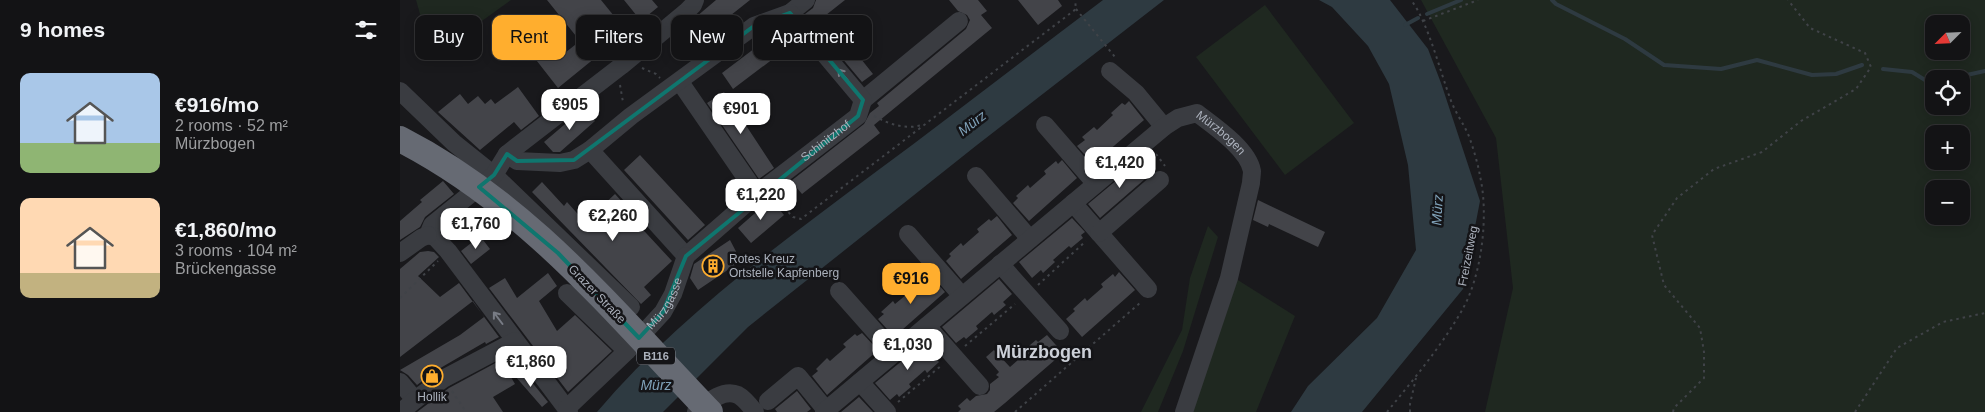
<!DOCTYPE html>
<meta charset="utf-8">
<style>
:root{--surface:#131315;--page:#1c1c1e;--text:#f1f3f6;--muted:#9d9ea0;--line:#323234;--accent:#ffae2e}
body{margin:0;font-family:Helvetica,sans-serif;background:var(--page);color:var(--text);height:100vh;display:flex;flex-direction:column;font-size:19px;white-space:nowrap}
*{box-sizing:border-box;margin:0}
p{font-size:16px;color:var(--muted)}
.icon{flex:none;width:28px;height:28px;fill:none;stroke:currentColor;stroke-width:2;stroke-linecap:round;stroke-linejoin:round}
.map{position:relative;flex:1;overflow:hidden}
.drawer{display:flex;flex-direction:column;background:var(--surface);width:400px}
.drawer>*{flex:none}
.top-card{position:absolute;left:15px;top:15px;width:475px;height:45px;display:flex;gap:10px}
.needle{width:32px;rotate:246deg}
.tools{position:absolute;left:1525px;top:15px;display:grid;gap:10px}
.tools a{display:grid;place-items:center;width:45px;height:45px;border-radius:10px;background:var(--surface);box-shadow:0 2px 12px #0003,0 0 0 1px var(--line);font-size:25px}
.price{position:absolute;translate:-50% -42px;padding:0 11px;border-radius:10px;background:#fff;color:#222;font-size:16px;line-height:32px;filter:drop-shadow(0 1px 2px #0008)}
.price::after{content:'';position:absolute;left:50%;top:30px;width:15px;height:11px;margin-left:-8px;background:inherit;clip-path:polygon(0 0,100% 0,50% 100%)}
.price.active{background:var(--accent);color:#111}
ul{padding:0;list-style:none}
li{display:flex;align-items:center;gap:15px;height:125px;padding:0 20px}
li span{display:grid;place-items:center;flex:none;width:140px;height:100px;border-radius:10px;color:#555}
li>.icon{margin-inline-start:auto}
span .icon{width:60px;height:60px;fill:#fffc;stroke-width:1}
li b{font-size:21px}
h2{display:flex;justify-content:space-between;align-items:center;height:60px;padding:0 20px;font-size:21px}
.pill{padding:0 18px;border-radius:10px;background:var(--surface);box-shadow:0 2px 12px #0003,0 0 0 1px var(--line);font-size:18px;line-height:45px}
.pill.active{background:var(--accent);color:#111}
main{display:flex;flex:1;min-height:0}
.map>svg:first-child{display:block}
.green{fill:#1f2820;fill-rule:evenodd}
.water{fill:#2e3a41}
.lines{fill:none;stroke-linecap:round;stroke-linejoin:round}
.stream{stroke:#2e3a41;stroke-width:4}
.building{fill:#434449}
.path{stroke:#404348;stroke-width:2;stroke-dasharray:2.5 4;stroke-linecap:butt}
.minor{stroke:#3a3c41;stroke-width:18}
.highway{stroke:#666a73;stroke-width:26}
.oneway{stroke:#787c85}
.marked{fill:none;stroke:#0f766e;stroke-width:4;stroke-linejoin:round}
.labels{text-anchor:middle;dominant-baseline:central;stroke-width:5;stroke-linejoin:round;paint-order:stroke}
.shield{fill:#141417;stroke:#7e828a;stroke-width:1}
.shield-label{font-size:11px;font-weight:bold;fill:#abb1bc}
.street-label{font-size:12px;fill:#abb1bc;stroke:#141417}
.poi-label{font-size:12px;fill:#abb1bc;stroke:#141417;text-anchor:start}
.water-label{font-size:14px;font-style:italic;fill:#80a2b9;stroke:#141417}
.district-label{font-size:18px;font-weight:bold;fill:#ccd0d8;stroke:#141417}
</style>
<main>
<section class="drawer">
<h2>9 homes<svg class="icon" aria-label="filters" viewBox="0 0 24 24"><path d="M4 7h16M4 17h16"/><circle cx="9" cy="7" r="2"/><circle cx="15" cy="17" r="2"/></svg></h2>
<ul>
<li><span style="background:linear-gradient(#a9c7e8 70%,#8fb573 0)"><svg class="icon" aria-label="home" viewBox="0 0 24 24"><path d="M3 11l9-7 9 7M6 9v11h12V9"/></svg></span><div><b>€916/mo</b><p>2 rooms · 52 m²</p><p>Mürzbogen</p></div></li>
<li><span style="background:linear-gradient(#ffd9b3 75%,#c2b280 0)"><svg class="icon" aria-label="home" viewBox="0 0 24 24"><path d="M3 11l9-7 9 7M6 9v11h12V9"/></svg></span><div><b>€1,860/mo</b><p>3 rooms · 104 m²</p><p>Brückengasse</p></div></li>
</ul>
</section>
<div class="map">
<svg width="1585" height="412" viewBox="0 0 1585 412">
<rect width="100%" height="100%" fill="#19191c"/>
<!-- green -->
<path class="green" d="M16,0H111L57,39L24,28Z
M1021,0H1585V412H1085L1113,288L1096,138ZM1534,24H1561V51H1534ZM1534,79H1561V106H1534ZM1534,134H1561V161H1534ZM1534,189H1561V216H1534Z
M865,5L954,123L885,175L796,57Z
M808,226L818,237L783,351L758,412H741L782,330L790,278Z
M833,277L895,316L856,412H789Z"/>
<!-- water -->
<path class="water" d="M703,0H764L577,145L348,327L263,412H197C277,318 378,245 477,171C553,115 627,57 703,0Z
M919,0H990L1028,49L1041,83L1080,201L1063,289L962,412H891L908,386L977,318L1016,250L1008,165L989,84L968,46L932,7Z"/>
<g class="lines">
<!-- stream -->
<path class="stream" d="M1152,0L1156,4L1225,39L1264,65L1321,69L1357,60L1412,75L1436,74L1462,65
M1027,14L1061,0
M1005,25L1018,18
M1483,69L1512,72L1525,80H1534
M1549,79L1585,71"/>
</g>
<!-- building -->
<path class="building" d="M147,0H201L227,32L158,88L126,47L142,33L161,56L180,41Z
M224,0H252L258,7L241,21Z
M316,0H350L287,50L276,34Z
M416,0H445L426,15L473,74L462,82L405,14L413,8Z
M549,0H578L587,11L581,15L592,28L474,125L480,133L402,194L391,181L464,124L470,113L479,106L477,103L566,29L570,20L567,15L558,11Z
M618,0H658L662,6L638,25Z
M383,27L394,43L333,89L322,73Z
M118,87L139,116L121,130L114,122L80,150L38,112L60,94L68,104L78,96L85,104L91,99L95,104Z
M324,92L374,168L359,179L307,103Z
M729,101L744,120L693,164L677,146L685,140L682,137L694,127L697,130L713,115L711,113L722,103L725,105Z
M184,108L195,121L160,152H153L144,142Z
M240,155L305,225L288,240L224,170Z
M742,159L753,172L700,218L688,204Z
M662,160L677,178L629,221L613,203L618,198L616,196L628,185L630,188L646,174L644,171L656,161L658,164Z
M43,181L54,194L25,217L20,227L0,240V221L22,202L20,200Z
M142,182L164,206L167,202L185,222L215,194L225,205L222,207L272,261L244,287L251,295L241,304L132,192Z
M371,199L384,215L351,243L338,228Z
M858,200L925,232L918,247L869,224L868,227L853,220Z
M597,216L612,235L561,279L546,261L551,256L549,254L561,243L563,246L579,232L577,229L589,219L591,221Z
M672,218L685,232L681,235L683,238L671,248L669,246L653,260L655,262L643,273L641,270L632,278L619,262Z
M80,236L90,249L71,264L61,251Z
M330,240L341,261L298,290L290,278L294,264Z
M28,251L34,252L39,257L18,276L40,297L59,283L99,337L86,344L85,342L37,370L17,385L8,375L0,370L60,335L84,317L73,301L0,357V269L20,252Z
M719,272L735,290L682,337L666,319L675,311L673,309L685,298L687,301L703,287L701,284L713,274L715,277Z
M148,273L157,286L139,301L157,331L175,315L212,351L168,392L89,288L105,278L117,298Z
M529,274L545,292L494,337L478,319L484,314L481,312L493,301L495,304L512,290L509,287L521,277L523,279Z
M599,279L612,294L603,302L606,305L594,315L592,312L576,326L578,329L566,339L564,337L556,343L542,327Z
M462,333L478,350L427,395L412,376L418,371L416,369L427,358L430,361L446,347L443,344L455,334L457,336Z
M647,335L663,353L605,403L594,412H558L561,409L558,406L567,398L570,401L576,396L587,394L590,390V384L599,377L596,375L599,372L586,357L594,350L610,367L626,353L624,350L636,340L638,342Z
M526,341L540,357L537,360L539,362L527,373L525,370L509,384L511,387L499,397L497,394L490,400L475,383Z
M101,360L115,384L93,397L103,412H17L49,388Z
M122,370L148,402L142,407L115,376Z
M397,391L411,409L407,412H377L375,409Z
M459,397L473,412H441Z"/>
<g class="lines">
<!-- path -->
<path class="path" d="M676,9L715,57
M1023,21L1078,0
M242,68L256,74L260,78
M220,85L223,102
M474,116C489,124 505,130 522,125
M756,154L765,166
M375,198L393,217L401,219L676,9L675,0
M56,238L66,229
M638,285L686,241
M0,298L38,261
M565,346L615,304
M52,391L66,412
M498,402L542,365
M615,412L741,302
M987,412C1013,380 1040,348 1061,312C1082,277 1089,215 1080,176C1078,164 1074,151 1070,139C1065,125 1055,113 1050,98C1040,71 1028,22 1011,0
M1010,412V404L1016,378
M1273,412L1274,408L1304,378V352L1300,328L1264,285L1252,235L1277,198L1314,169L1362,152L1401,121L1456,89L1471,67L1465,53L1410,28L1388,0
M1455,412L1497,348L1543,322L1585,313"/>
<!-- minor -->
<g class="minor">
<path d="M710,71L736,93L764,127"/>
<path d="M280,82L357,194"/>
<path d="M0,91L54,143L94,175L231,307"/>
<path d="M463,100L559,21"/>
<path d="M645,125L696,184"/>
<path d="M190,150L231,116L354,26L390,13L406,0"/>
<path d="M107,154L117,161L160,163L174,160L190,150L286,256"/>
<path d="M576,176L630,239"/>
<path d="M673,203L748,289"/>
<path d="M699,233L760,180"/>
<path d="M508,234L562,296"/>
<path d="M28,235L32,225L94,175L107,154L221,66L286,12L293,5L295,0"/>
<path d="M28,235L35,237L48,251L169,412"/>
<path d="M0,253L21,238L28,235"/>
<path id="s1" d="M286,256L357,194L458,116L463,100L390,13"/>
<path d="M600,264L660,331"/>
<path d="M439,291L494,353"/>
<path d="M167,293L227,351"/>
<path d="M527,326L580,386"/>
<path d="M0,382L15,400L43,379L115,341"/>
<path d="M460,382L487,412"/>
<path d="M368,401L398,376L426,410"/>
<path id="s2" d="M167,408L227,351L263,312L273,294L286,256"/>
<path d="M1,412L15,400"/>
<path d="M296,412C307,403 323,388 338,395C344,398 351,407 355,412"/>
<path id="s3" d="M424,412L764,127L778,118L797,113C814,126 848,149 852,171C852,175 851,180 851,183L829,278L784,412"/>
</g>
<!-- highway -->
<path class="highway" d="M0,139C127,204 213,311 310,412"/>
</g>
<!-- one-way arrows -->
<defs><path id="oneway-shaft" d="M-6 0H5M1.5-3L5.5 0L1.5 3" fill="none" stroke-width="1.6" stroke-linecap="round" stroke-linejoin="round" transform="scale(1.25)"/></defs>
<g class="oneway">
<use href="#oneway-shaft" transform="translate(443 75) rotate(-130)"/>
<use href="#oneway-shaft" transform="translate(98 318) rotate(-127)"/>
</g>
<!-- marked area -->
<path class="marked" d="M390,13L463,100L458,116L286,256L263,312L239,338L158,253L79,187L94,175L107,154L117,161L174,160L354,26Z"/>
<!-- icons -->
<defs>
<g id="building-ring" transform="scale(1.125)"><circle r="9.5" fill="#141417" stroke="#ffae2e" stroke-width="1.5"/><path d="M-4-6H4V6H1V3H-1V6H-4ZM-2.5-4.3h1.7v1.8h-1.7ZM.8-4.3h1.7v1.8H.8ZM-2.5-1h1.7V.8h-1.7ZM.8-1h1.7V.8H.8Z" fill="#ffae2e"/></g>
<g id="shop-ring" transform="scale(1.125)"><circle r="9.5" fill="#141417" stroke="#ffae2e" stroke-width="1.5"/><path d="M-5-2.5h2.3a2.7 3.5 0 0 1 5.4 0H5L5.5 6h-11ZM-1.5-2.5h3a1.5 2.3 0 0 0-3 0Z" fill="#ffae2e"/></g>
</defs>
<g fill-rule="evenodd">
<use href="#building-ring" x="313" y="266"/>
<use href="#shop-ring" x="32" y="376"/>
</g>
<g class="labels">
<!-- shield labels -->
<rect class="shield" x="237" y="347.5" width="38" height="17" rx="4"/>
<g class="shield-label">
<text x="256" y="356">B116</text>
</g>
<!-- street labels -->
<g class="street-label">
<text stroke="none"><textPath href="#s3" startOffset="511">Mürzbogen</textPath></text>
<text stroke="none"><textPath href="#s1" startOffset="181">Schinitzhof</textPath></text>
<text transform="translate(1068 256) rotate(-79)">Freizeitweg</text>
<text transform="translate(197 294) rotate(46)">Grazer Straße</text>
<text stroke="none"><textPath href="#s2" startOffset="144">Mürzgasse</textPath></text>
</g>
<!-- poi labels -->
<g class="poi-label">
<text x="329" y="259">Rotes Kreuz<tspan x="329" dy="14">Ortstelle Kapfenberg</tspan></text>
<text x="32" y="397" text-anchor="middle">Hollik</text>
</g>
<!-- water labels -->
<g class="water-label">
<text transform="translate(572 123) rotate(-38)">Mürz</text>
<text transform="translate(1037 210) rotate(-87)">Mürz</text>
<text x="256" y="385">Mürz</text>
</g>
<!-- district labels -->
<g class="district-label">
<text x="644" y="352">Mürzbogen</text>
</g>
</g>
</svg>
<div class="tools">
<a><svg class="needle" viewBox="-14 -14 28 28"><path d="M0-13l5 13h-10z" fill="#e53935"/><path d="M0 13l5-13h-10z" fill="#9d9ea0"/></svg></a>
<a><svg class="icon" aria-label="locate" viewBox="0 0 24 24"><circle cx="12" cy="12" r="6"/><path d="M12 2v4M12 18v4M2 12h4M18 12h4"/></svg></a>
<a>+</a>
<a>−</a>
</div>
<b class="price" style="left:170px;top:131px">€905</b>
<b class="price" style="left:341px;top:135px">€901</b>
<b class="price" style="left:720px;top:189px">€1,420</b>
<b class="price" style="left:361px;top:221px">€1,220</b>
<b class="price" style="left:213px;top:242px">€2,260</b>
<b class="price" style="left:76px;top:250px">€1,760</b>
<b class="price active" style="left:511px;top:305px">€916</b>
<b class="price" style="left:508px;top:371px">€1,030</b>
<b class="price" style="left:131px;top:388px">€1,860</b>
<div class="top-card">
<a class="pill">Buy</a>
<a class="pill active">Rent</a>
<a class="pill">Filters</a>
<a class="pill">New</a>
<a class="pill">Apartment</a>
</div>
</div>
</main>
